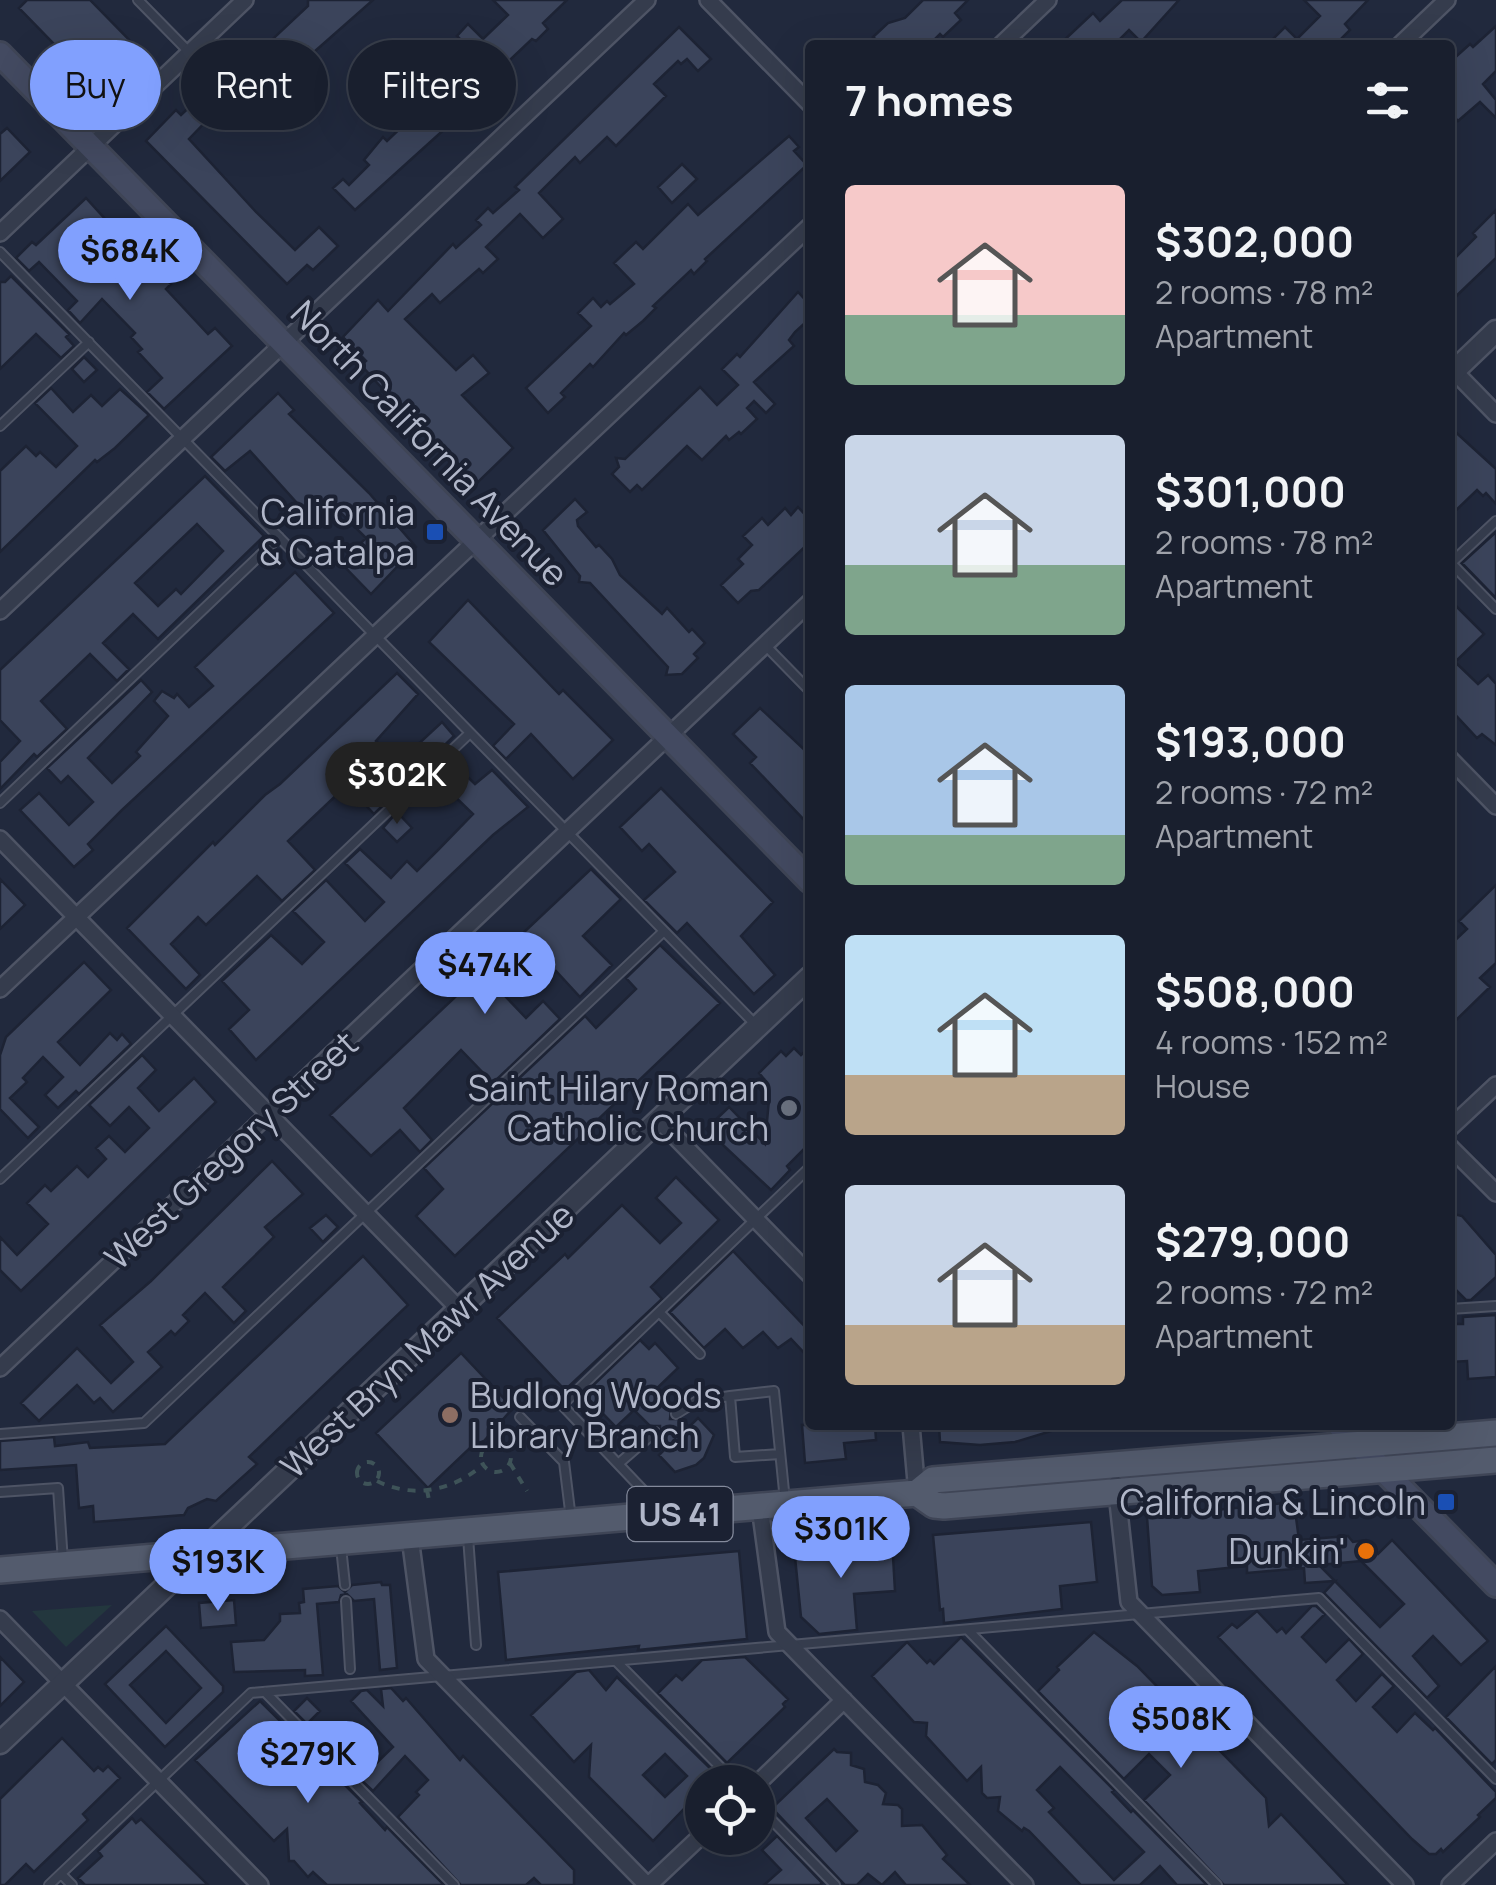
<!DOCTYPE html>
<meta charset="utf-8">
<style>
:root{--surface:#191f2e;--page:#222736;--text:#f1f3f6;--muted:#9fa2aa;--line:#373d4a;--accent:#81a0fe}
body{margin:0;font-family:Manrope,sans-serif;background:var(--page);color:var(--text);height:100vh;display:flex;flex-direction:column;font-size:38px;white-space:nowrap}
*{box-sizing:border-box;margin:0}
p{font-size:32px;color:var(--muted)}
.icon{flex:none;width:55px;height:55px;fill:none;stroke:currentColor;stroke-width:2;stroke-linecap:round;stroke-linejoin:round}
.map{position:relative;flex:1;overflow:hidden}
.side{position:absolute;left:805px;top:40px;width:650px;height:1390px;display:flex;flex-direction:column;background:var(--surface);border-radius:10px;box-shadow:0 10px 40px #0002,0 0 0 2px var(--line)}
.side>*{flex:none}
.hud{position:absolute;left:30px;top:40px;width:625px;height:90px;display:flex;gap:20px}
.controls{position:absolute;left:685px;top:1765px;display:grid;gap:20px}
.controls a{display:grid;place-items:center;width:90px;height:90px;border-radius:50%;background:var(--surface);box-shadow:0 10px 40px #0002,0 0 0 2px var(--line);font-size:50px}
.price{position:absolute;translate:-50% -85px;padding:0 22px;border-radius:35px;background:var(--accent);color:#111;font-size:32px;line-height:65px;filter:drop-shadow(0 2px 5px #0008)}
.price::after{content:'';position:absolute;left:50%;top:60px;width:30px;height:22px;margin-left:-15px;background:inherit;clip-path:polygon(0 0,100% 0,50% 100%)}
.price.on{background:#222;color:#fff}
ul{padding:0;list-style:none}
li{display:flex;align-items:center;gap:30px;height:250px;padding:0 40px}
li span{display:grid;place-items:center;flex:none;width:280px;height:200px;border-radius:10px;color:#555}
li>.icon{margin-inline-start:auto}
span .icon{width:120px;height:120px;fill:#fffc;stroke-width:1}
li b{font-size:42px}
h2{display:flex;justify-content:space-between;align-items:center;height:120px;padding:0 40px;font-size:42px}
.pill{padding:0 35px;border-radius:45px;background:var(--surface);box-shadow:0 10px 40px #0002,0 0 0 2px var(--line);font-size:35px;line-height:90px}
.pill.on{background:var(--accent);color:#111}
.map>svg:first-child{display:block}
.green{fill:#23373e}
.building{fill:#3b445b;stroke:#1d2334;stroke-width:2.5;fill-rule:evenodd}
.lines{fill:none;stroke-linecap:round;stroke-linejoin:round}
.service-casing{stroke:#4e5465;stroke-width:12}
.minor-casing{stroke:#4e5465;stroke-width:20}
.tertiary-casing{stroke:#4e5465;stroke-width:25}
.secondary-casing{stroke:#3f4556;stroke-width:28}
.primary-casing{stroke:#3f4556;stroke-width:30}
.path{stroke:#3e5358;stroke-width:4;stroke-dasharray:8 8;stroke-linecap:butt}
.service{stroke:#353c4d;stroke-width:8}
.minor{stroke:#353c4d;stroke-width:15}
.tertiary{stroke:#353c4d;stroke-width:20}
.secondary{stroke:#434a61;stroke-width:22}
.primary{stroke:#535b6d;stroke-width:25}
.transit-dot{fill:#1a4fb4;stroke:#1b2132;stroke-width:4}
.worship-dot{fill:#6b7280;stroke:#1b2132;stroke-width:4}
.education-dot{fill:#8d6e63;stroke:#1b2132;stroke-width:4}
.food-dot{fill:#e8710a;stroke:#1b2132;stroke-width:4}
.labels{text-anchor:middle;dominant-baseline:central;stroke-width:8;stroke-linejoin:round;paint-order:stroke}
.shield{fill:#1b2132;stroke:#848a9c;stroke-width:2.5}
.shield-label{font-size:32px;font-weight:bold;fill:#b1b7c9}
.street-label{font-size:35px;fill:#b1b7c9;stroke:#1b2132}
.poi-label{font-size:35px;fill:#b1b7c9;stroke:#1b2132;text-anchor:end}
</style>
<div class="map">
<svg width="1496" height="1885" viewBox="0 0 1496 1885">
<rect width="100%" height="100%" fill="#21293d"/>
<!-- green -->
<path class="green" d="M112,1605L66,1647L32,1611Z"/>
<!-- building -->
<path class="building" d="M27,0H90L138,49L97,88L19,8Z
M308,0H373L314,52L308,47L283,72L286,76L252,106L228,81L308,6Z
M493,0H567L543,23L548,29L536,41L532,39L494,75L496,78L448,126L355,210L333,188L343,179L349,185L369,165L364,160L383,137L387,141L411,118L418,125L445,98L436,89L443,82L440,79L455,63L448,55L462,41L457,36L468,24L483,39L508,15Z
M923,0H968L955,13L961,20L943,37L940,34L929,45H882L873,37L888,23L905,18Z
M1122,0H1179L1141,42L1129,30L1114,45H1059L1093,13L1100,21Z
M1304,0H1368L1345,24L1350,30L1335,45H1267L1285,27L1297,39L1320,16Z
M1496,26V71L1483,84L1496,100V118L1480,102L1458,121L1450,113V62L1470,44L1473,47Z
M679,27L711,59L698,71L687,59L681,64L678,61L654,84L666,96L616,146L607,137L580,163L575,157L539,193L563,219L543,238L520,214L486,247L498,259L483,273L479,269L440,303L432,294L405,319L456,370L473,355L489,373L462,395L513,448L477,483L439,444L436,446L391,398L361,365L366,361L343,337L378,300L388,311L453,244L456,248L481,225L476,220L488,208L493,213L519,190L515,187Z
M199,98L214,113L189,139L256,212L295,250L319,227L338,246L313,270L307,265L287,284L146,141L176,110L181,115Z
M7,128L30,152L0,181V134Z
M789,136L799,147L794,151L807,165L705,259L707,261L694,274L691,270L653,306L656,308L643,321L626,335L624,333L593,367L590,364L561,393L565,397L548,413L526,388L591,326L578,313L593,298L601,307L607,301L610,304L634,284L614,263L636,242L643,249L688,204L698,215Z
M682,164L697,179L672,203L658,187Z
M86,198L106,220L76,248L101,274L132,245L171,284L166,289L208,334L215,328L232,346L164,409L147,392L162,378L138,352L142,349L131,337L135,333L102,299L80,323L68,310L77,301L39,262L29,271L16,258L32,242L36,245Z
M1496,210V258L1450,302V263L1476,237L1473,233Z
M11,276L69,334L66,337L74,346L61,358L36,334L0,369V282H5Z
M798,292L810,305V323L807,321L795,332L789,340L794,346L754,382L775,404L766,413L754,401L747,408L757,419L741,434L739,432L729,440L726,436L702,460L687,446L642,490L637,485L630,492L612,474L619,467L616,458L625,459L700,387L717,405L738,385L722,369L737,354L740,357Z
M84,357L97,370L84,382L72,369Z
M51,388L73,412L91,395L102,406L120,389L149,415L115,448L97,462L95,460L0,552V471L26,446L36,456L40,452L56,467L77,446L35,403Z
M278,393L294,410L289,414L369,493L416,547L371,594L341,563L366,538L333,505L315,523L250,451L225,471L211,457Z
M1450,427L1496,469V504L1486,493L1483,496L1477,490L1450,516Z
M205,476L264,536L158,639L133,614L103,643L129,669L117,681L90,654L41,701L67,729L37,757L34,754L0,789V762L20,741L0,720V670ZM197,524L223,551L181,594L176,589L158,606L135,583Z
M575,499L587,512L577,520L578,526L596,547L599,545L612,559L620,575L662,614L667,608L689,632L692,629L705,643L694,654L698,658L682,674L666,675L668,667L590,583L579,582L580,576L543,530Z
M798,507L810,520V542L759,590L751,591L738,603L721,585L743,564L738,559L752,545L743,536L762,518L768,525L785,508L791,515Z
M1496,532V598L1462,563Z
M295,572L334,613L122,810L88,844L93,850L74,867L20,810L39,793L69,825L93,802L68,776L61,783L47,768L141,680L152,692L88,758L112,783L140,756L136,752L168,716L154,701L162,691L174,698L177,694L189,707L213,686L195,667Z
M468,600L559,694L563,690L613,740L573,779L531,734L506,759L493,746L514,724L429,642Z
M1450,600L1484,634L1455,662L1478,684L1488,675L1496,684V745L1482,734L1477,738L1450,709Z
M397,673L418,694L376,741L398,763L442,722L454,736L374,814L347,785L306,824L288,841L315,870L282,901L257,876L206,925L198,917L171,944L200,975L186,989L127,928L213,842L215,845L265,795L280,784Z
M760,708L810,755V826L750,763L756,757L733,734Z
M451,761L475,784L492,770L528,807L493,835L256,1060L229,1029L249,1010L222,981L271,935L302,964L324,942L293,911L326,880L365,921L384,902L345,863L360,849L391,878L407,861L417,871L438,850L473,814L442,784L426,802L417,793Z
M661,788L773,902L741,936L775,975L754,994L687,923L677,933L644,900L675,872L649,844L642,851L620,827Z
M397,812L412,828L397,842L383,828Z
M591,869L621,899L583,936L612,965L580,997L556,971L542,985L530,972L505,996L526,1018L543,1001L560,1019L493,1083L461,1050L404,1108L432,1140L420,1152L400,1130L371,1156L330,1115Z
M0,879L25,905L0,929Z
M1496,885V963L1480,978L1490,987L1450,1026V945L1467,929L1459,921Z
M660,945L720,1003L455,1256L416,1216L443,1189L424,1168L585,1016L596,1028L636,989L626,978Z
M84,962L111,990L58,1042L80,1065L110,1033L117,1040L122,1034L131,1044L79,1094L76,1091L58,1108L45,1095L63,1077L43,1057L23,1078L27,1082L10,1098L39,1127L28,1138L0,1109V1055L6,1037Z
M810,1047V1143L787,1166L790,1170L771,1190L706,1129L729,1107L765,1144L769,1099L757,1086L764,1079L759,1073L781,1051L786,1056L794,1048L801,1055Z
M142,1055L156,1070L138,1088L159,1111L194,1078L216,1102L21,1291L0,1270V1237L17,1255L48,1224L27,1203L45,1185L51,1191L77,1166L88,1177L106,1159L96,1148L109,1136L125,1152L149,1128L129,1107L110,1126L89,1105Z
M272,1161L303,1194L265,1227L274,1237L223,1287L246,1311L234,1323L205,1293L183,1315L189,1321L175,1335L171,1331L148,1352L162,1367L113,1412L100,1398L94,1403L77,1385L39,1421L21,1403L77,1348L111,1383L133,1362L100,1325L151,1281Z
M676,1177L719,1220L651,1287L662,1299L565,1390L497,1318L565,1254L568,1258L622,1205L660,1243L681,1223L656,1198Z
M1450,1213L1462,1216L1496,1255V1277L1471,1300H1466L1450,1284Z
M326,1215L338,1227L323,1242L310,1228Z
M733,1251L810,1332V1359L791,1339L778,1348L763,1332L743,1348L725,1329L704,1348L670,1312Z
M363,1256L408,1305L249,1457L257,1464L216,1501L207,1499L188,1508L184,1515L94,1522L93,1506L79,1508L76,1465L0,1470V1441L54,1437L55,1446L88,1442L90,1448L165,1444Z
M1496,1315V1377L1468,1379L1467,1361L1450,1362V1324H1463V1317Z
M640,1340L649,1349L655,1343L678,1368L654,1391L671,1409L670,1419H682L689,1427L698,1418L714,1435L704,1458L696,1465L675,1472L659,1455L669,1445L660,1437V1426H650L634,1410L616,1427L584,1394Z
M461,1353L513,1408L484,1441L473,1445L428,1488L376,1433Z
M802,1425H875L876,1440L844,1443L846,1459L805,1463Z
M939,1425H1057L1058,1429L1015,1442L980,1445L940,1442Z
M1294,1502L1299,1540L1348,1536L1353,1542L1366,1540L1378,1554L1392,1540L1488,1641L1461,1665L1433,1636L1413,1656L1439,1686L1427,1698L1324,1593L1335,1581L1305,1583L1304,1568L1247,1573V1566L1198,1571L1200,1592L1162,1595L1152,1586L1147,1517ZM1361,1561L1404,1604L1380,1627L1319,1565Z
M1091,1522L1097,1582L1060,1586L1062,1609L944,1623L943,1609L940,1610L933,1535Z
M892,1539L895,1591L854,1594L857,1630L819,1634L801,1617L794,1547Z
M739,1551L747,1639L638,1650L639,1646L506,1660L498,1572Z
M381,1582L382,1585H390L397,1668L380,1670L374,1599L354,1601L347,1594L341,1595L339,1602L317,1604L323,1675L305,1676V1670L234,1672L231,1642L264,1640L280,1621V1614L300,1613L299,1603L304,1602L303,1589L338,1586L345,1592L352,1585Z
M234,1600L236,1625L201,1628L199,1603Z
M1312,1606H1316L1325,1614L1302,1637L1326,1662L1349,1639L1363,1654L1337,1680L1356,1701L1382,1674L1394,1686L1373,1707L1397,1732L1415,1713L1433,1730L1435,1728L1496,1792V1798L1478,1815L1480,1817L1443,1852L1441,1849L1436,1854H1429L1412,1839L1218,1637L1232,1624L1237,1628L1257,1611L1277,1632L1282,1628L1286,1633Z
M166,1626L223,1686V1692L165,1747L105,1684ZM166,1651L201,1688L166,1723L130,1685Z
M1094,1632L1137,1666L1266,1798L1269,1826L1281,1814L1348,1885H1224L1144,1800L1170,1775L1149,1754L1124,1779L1038,1691L1059,1670L1057,1667Z
M961,1637L1114,1790L1112,1792L1131,1812L1133,1810L1207,1885H1177L1160,1866L1140,1885H1081L1029,1831L1024,1828L1022,1831L998,1811L1000,1797L987,1798L982,1793L981,1767L967,1781L926,1736L927,1723L914,1722L872,1676L907,1642L927,1663L930,1660L934,1664ZM1060,1767L1144,1852L1114,1880L1049,1812L1054,1808L1037,1790Z
M0,1657L24,1682L0,1706Z
M745,1657L788,1699L783,1704L785,1707L727,1763L658,1693L676,1675L682,1680L702,1660Z
M1496,1666V1760L1492,1764L1446,1717Z
M589,1670L606,1690L617,1677L716,1774L710,1782H702V1790L653,1841L589,1777L591,1745L574,1762L531,1715L576,1672ZM665,1754L687,1776L665,1797L643,1775Z
M391,1688L403,1701L406,1698L460,1760L463,1756L574,1870V1885H541L534,1878L526,1885H461L398,1817L419,1795L416,1792L428,1780L405,1756L373,1791L360,1779L393,1747L351,1701L361,1691L367,1690L383,1706L381,1689Z
M307,1698L320,1711L307,1724L294,1711Z
M260,1701L362,1802L360,1803L385,1830L387,1827L444,1885H327L313,1872L308,1877L294,1861H289L287,1829L274,1841L195,1760Z
M62,1738L94,1771L98,1767L103,1771L108,1766L120,1778L83,1814L88,1820L34,1872L26,1864L5,1885H0V1799Z
M834,1749L837,1752L851,1753V1765L864,1769L865,1782L878,1785L886,1793L883,1804L898,1805L902,1809V1826L922,1825L947,1855L943,1859L970,1885H906L895,1872L882,1885L868,1874L857,1885H845L772,1808ZM827,1799L857,1831L836,1851L806,1818Z
M132,1818L136,1823L141,1819L208,1885H85L78,1878L102,1856L98,1851Z
M777,1836L822,1883L820,1885H764L781,1870L762,1850Z"/>
<g class="lines">
<!-- service casing -->
<g class="service-casing">
<path id="service" d="M138,0L190,53
M0,252L755,1024
M0,426L89,342
M1451,563L1496,609
M1450,564L1496,521
M765,645L810,691
M0,803L279,537
M0,1179L470,733
M1450,1309L1496,1306
M659,1312L700,1354
M676,1414L697,1401L730,1396
M520,1417L564,1462L571,1519
M0,1434L144,1423L664,931
M780,1454L735,1457L730,1396L774,1391L785,1501
M618,1464L655,1432
M0,1492L58,1488L63,1562
M660,1508L562,1405L810,1167
M468,1537L476,1645
M341,1547L345,1585
M346,1601L350,1669
M968,1630L1217,1885
M616,1661L735,1782
M265,1692L454,1885
M758,1806L835,1885
M61,1874L72,1885
M49,1885L251,1693L1319,1598L1496,1779"/>
</g>
<!-- minor casing -->
<g class="minor-casing">
<path id="minor" d="M708,0L810,104
M1001,45L1048,0
M1400,45L1447,0
M0,233L245,0
M1454,371L1496,414
M0,611L647,0
M1450,759L1496,806
M0,839L459,1309
M0,989L810,226
M659,1120L810,1275
M1450,1128L1496,1085
M1450,1147L1496,1193
M0,1368L810,602
M911,1425L917,1493
M1116,1484L1129,1602L1405,1885
M760,1507L777,1632L1025,1885
M410,1537L426,1659L647,1885
M0,1619L260,1885
M758,1783L844,1700
M649,1885L702,1835
M1450,1885L1496,1841"/>
</g>
<!-- tertiary casing -->
<g class="tertiary-casing">
<path id="tertiary" d="M1450,375L1496,331
M0,1743L810,977"/>
</g>
<!-- secondary casing -->
<g class="secondary-casing">
<path id="secondary" d="M0,54L810,881
M1339,1425L1496,1585"/>
</g>
<!-- primary casing -->
<g class="primary-casing">
<path id="primary" d="M917,1493L934,1505L944,1506L1496,1460
M0,1570L917,1493L933,1480L1496,1433"/>
</g>
<!-- path -->
<path class="path" d="M481 1457a15 15 0 1 1 30 0a15 15 0 1 1-30 0Z
M357 1473a11 11 0 1 1 22 0a11 11 0 1 1-22 0Z
M510,1463L527,1491
M377,1481C413,1499 453,1491 484,1464
M427,1490L429,1500"/>
<!-- service -->
<use href="#service" class="service"/>
<!-- minor -->
<use href="#minor" class="minor"/>
<!-- tertiary -->
<use href="#tertiary" class="tertiary"/>
<!-- secondary -->
<use href="#secondary" class="secondary"/>
<!-- primary -->
<use href="#primary" class="primary"/>
</g>
<!-- markers -->
<g class="transit-dot">
<rect x="425" y="522" width="20" height="20" rx="5"/>
<rect x="1436" y="1492" width="20" height="20" rx="5"/>
</g>
<circle class="worship-dot" cx="789" cy="1108" r="10"/>
<circle class="education-dot" cx="450" cy="1415" r="10"/>
<circle class="food-dot" cx="1366" cy="1551" r="10"/>
<g class="labels">
<!-- shield labels -->
<rect class="shield" x="627.5" y="1487" width="105" height="54" rx="8"/>
<g class="shield-label">
<text x="680" y="1514">US 41</text>
</g>
<!-- street labels -->
<g class="street-label">
<text transform="translate(430 443) rotate(46)">North California Avenue</text>
<text transform="translate(231 1150) rotate(-43)">West Gregory Street</text>
<text transform="translate(427 1340) rotate(-43)">West Bryn Mawr Avenue</text>
</g>
<!-- poi labels -->
<g class="poi-label">
<text x="415" y="512">California<tspan x="415" dy="40">&amp; Catalpa</tspan></text>
<text x="769" y="1088">Saint Hilary Roman<tspan x="769" dy="40">Catholic Church</tspan></text>
<text x="470" y="1395" text-anchor="start">Budlong Woods<tspan x="470" dy="40">Library Branch</tspan></text>
<text x="1426" y="1502">California &amp; Lincoln</text>
<text x="1346" y="1551">Dunkin'</text>
</g>
</g>
</svg>
<div class="controls">
<a><svg class="icon" aria-label="locate" viewBox="0 0 24 24"><circle cx="12" cy="12" r="6"/><path d="M12 2v4M12 18v4M2 12h4M18 12h4"/></svg></a>
</div>
<b class="price" style="left:130px;top:303px">$684K</b>
<b class="price on" style="left:397px;top:827px">$302K</b>
<b class="price" style="left:485px;top:1017px">$474K</b>
<b class="price" style="left:841px;top:1581px">$301K</b>
<b class="price" style="left:218px;top:1614px">$193K</b>
<b class="price" style="left:1181px;top:1771px">$508K</b>
<b class="price" style="left:308px;top:1806px">$279K</b>
<div class="hud">
<a class="pill on">Buy</a>
<a class="pill">Rent</a>
<a class="pill">Filters</a>
</div>
<section class="side">
<h2>7 homes<svg class="icon" aria-label="filters" viewBox="0 0 24 24"><path d="M4 7h16M4 17h16"/><circle cx="9" cy="7" r="2"/><circle cx="15" cy="17" r="2"/></svg></h2>
<ul>
<li><span style="background:linear-gradient(#f6c9c9 65%,#7fa58c 0)"><svg class="icon" aria-label="home" viewBox="0 0 24 24"><path d="M3 11l9-7 9 7M6 9v11h12V9"/></svg></span><div><b>$302,000</b><p>2 rooms · 78 m²</p><p>Apartment</p></div></li>
<li><span style="background:linear-gradient(#c9d6e8 65%,#7fa58c 0)"><svg class="icon" aria-label="home" viewBox="0 0 24 24"><path d="M3 11l9-7 9 7M6 9v11h12V9"/></svg></span><div><b>$301,000</b><p>2 rooms · 78 m²</p><p>Apartment</p></div></li>
<li><span style="background:linear-gradient(#a9c7e8 75%,#7fa58c 0)"><svg class="icon" aria-label="home" viewBox="0 0 24 24"><path d="M3 11l9-7 9 7M6 9v11h12V9"/></svg></span><div><b>$193,000</b><p>2 rooms · 72 m²</p><p>Apartment</p></div></li>
<li><span style="background:linear-gradient(#bfe0f5 70%,#b9a48a 0)"><svg class="icon" aria-label="home" viewBox="0 0 24 24"><path d="M3 11l9-7 9 7M6 9v11h12V9"/></svg></span><div><b>$508,000</b><p>4 rooms · 152 m²</p><p>House</p></div></li>
<li><span style="background:linear-gradient(#c9d6e8 70%,#b9a48a 0)"><svg class="icon" aria-label="home" viewBox="0 0 24 24"><path d="M3 11l9-7 9 7M6 9v11h12V9"/></svg></span><div><b>$279,000</b><p>2 rooms · 72 m²</p><p>Apartment</p></div></li>
</ul>
</section>
</div>
